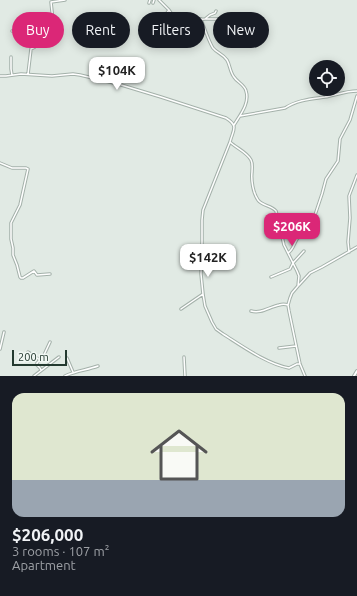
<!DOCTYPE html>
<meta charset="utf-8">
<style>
:root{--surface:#171b24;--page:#242831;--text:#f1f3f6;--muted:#9ea1a6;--line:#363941;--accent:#db2777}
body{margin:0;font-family:Ubuntu,sans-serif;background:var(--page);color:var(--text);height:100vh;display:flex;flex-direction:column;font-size:15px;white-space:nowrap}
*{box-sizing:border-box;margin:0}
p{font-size:13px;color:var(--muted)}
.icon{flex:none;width:22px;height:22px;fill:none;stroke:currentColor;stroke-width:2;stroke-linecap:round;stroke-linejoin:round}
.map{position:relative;height:376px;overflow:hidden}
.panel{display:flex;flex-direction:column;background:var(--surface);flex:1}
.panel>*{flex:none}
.top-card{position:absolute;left:12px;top:12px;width:333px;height:36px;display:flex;gap:8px}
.controls{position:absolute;left:309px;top:60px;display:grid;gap:8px}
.controls a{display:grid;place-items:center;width:36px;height:36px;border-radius:50%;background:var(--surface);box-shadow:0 2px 10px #0003;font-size:20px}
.scale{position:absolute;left:12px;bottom:10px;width:55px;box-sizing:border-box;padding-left:4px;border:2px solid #23392f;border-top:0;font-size:11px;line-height:14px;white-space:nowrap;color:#23392f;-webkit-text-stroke:3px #f1f7f3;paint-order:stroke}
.price{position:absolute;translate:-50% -34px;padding:0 9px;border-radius:8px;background:#fff;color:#222;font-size:13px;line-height:26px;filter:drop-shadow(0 1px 2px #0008)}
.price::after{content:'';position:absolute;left:50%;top:24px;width:12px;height:9px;margin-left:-6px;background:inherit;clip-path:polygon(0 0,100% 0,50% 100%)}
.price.on{background:var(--accent);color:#fff}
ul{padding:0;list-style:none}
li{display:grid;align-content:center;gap:8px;height:212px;padding:0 12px}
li+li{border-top:1px solid var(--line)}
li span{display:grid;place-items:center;height:124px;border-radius:12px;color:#555}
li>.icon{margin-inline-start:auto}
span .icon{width:72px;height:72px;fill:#fffc;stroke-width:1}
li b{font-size:17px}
.chip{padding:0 14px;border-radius:18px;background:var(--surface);box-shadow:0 2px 10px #0003;font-size:14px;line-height:36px}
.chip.on{background:var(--accent);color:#fff}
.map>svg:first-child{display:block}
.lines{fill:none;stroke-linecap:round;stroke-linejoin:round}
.minor-casing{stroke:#a4b1aa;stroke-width:3.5}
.tertiary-casing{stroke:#a4b1aa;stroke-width:4}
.minor{stroke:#fff;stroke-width:1.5}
.tertiary{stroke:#fff;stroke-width:2}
</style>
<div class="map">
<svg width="357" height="376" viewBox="0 0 357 376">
<rect width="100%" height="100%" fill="#e1eae4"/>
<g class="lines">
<!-- minor casing -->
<g class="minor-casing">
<path id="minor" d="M159,0L169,10L175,19L180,23H183L194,20L205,19L210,15L215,13L216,11
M149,3L150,0
M153,3L154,0
M164,17L169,10
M201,19C204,27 209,42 213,48C217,53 223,54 227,60C230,65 230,72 234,77C237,82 245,85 246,91C250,103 240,115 234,125
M205,19H219L230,21
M12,31L36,32
M11,57V69L12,75
M28,74L31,49L35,47L36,33L40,30L41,22L53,21L51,2L65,0
M0,76H6L21,74L52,76L73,74L80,75L118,84L161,97L226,118C239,126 233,130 230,142C236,148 247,152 251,160C253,164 252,168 252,172C251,180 253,193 258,200C262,206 271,205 276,211L284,245L297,271L299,276L298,286L292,293L290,298L288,305L289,311L300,364L305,376
M240,116L285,108C297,100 311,99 325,97C336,95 346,91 357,91
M230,142L203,210L202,220V242L201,274L203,294L205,306L212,322L216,329L223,334C242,346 267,364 289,368L297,364H300
M0,163L12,168H26L28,169L20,205L11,223V239L13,248V255L17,265L20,277L21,278H23L34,271L37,275L50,274
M349,252L348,242L350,218L349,196L357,175
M288,253C293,250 294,244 297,239C301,234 307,232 311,227L322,194L326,179L338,161L340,139L350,120L357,96
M271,277L290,269L293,263L304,251
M299,285L310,273L322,267L357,247
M181,309L203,294
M251,311C261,314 269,307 279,305C282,304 285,304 288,305
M279,348L296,346
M0,349L4,332
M28,352L40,360
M184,357L185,376
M67,358L73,372
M41,370L40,368L37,365V363L43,357L50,342
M34,376L59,357
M65,376C75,371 87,370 98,366"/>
</g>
<!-- tertiary casing -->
<g class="tertiary-casing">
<path id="tertiary" d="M354,376L357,371"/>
</g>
<!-- minor -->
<use href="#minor" class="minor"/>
<!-- tertiary -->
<use href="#tertiary" class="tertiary"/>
</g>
</svg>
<div class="controls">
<a><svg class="icon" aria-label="locate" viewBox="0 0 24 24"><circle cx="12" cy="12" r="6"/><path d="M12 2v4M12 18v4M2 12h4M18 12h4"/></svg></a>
</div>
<div class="scale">200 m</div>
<b class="price" style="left:117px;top:91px">$104K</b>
<b class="price on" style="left:292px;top:247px">$206K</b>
<b class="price" style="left:208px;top:278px">$142K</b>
<div class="top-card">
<a class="chip on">Buy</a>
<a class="chip">Rent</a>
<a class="chip">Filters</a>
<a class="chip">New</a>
</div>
</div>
<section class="panel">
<ul>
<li><span style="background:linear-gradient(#dfe7d0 70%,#9aa5b1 0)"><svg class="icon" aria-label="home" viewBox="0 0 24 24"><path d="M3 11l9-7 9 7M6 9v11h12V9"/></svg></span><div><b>$206,000</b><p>3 rooms · 107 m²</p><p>Apartment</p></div></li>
</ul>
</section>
